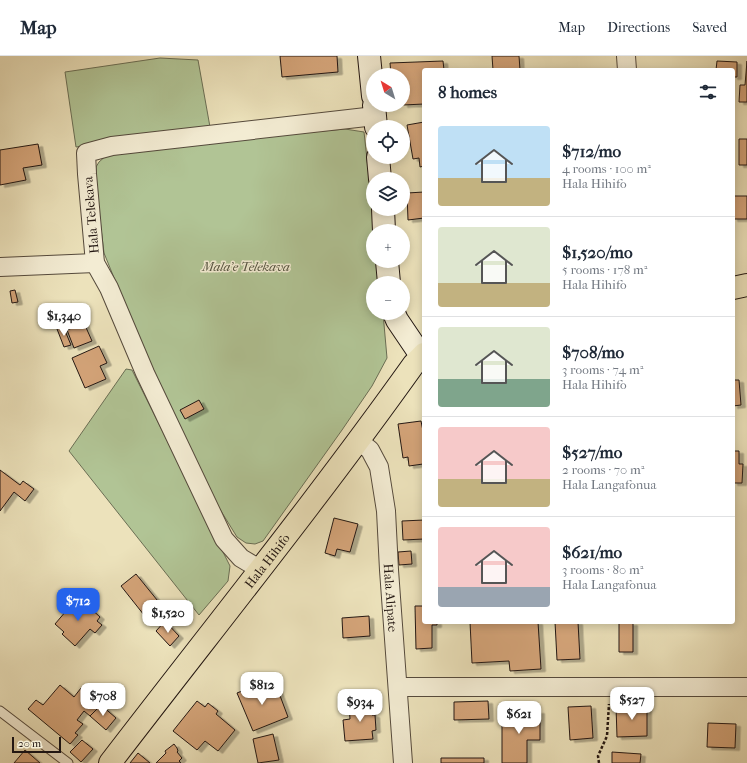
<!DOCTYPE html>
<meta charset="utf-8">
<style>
:root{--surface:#fff;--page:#f2f2f3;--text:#1f2937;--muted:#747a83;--line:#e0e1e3;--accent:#2563eb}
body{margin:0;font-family:"IM FELL French Canon",serif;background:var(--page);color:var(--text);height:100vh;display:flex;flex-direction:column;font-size:15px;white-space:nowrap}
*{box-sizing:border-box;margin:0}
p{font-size:13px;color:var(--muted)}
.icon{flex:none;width:22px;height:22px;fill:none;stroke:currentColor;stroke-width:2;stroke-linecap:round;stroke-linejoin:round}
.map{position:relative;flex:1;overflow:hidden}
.sheet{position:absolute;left:422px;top:12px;width:313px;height:556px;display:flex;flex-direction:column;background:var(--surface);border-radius:4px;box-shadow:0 2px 10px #0003}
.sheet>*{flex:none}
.needle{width:26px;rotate:322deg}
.fabs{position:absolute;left:366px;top:12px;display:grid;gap:8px}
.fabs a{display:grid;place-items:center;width:44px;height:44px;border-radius:50%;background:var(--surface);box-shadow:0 2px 10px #0003;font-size:20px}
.scale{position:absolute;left:12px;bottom:10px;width:49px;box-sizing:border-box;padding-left:4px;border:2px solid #231712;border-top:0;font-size:11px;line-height:14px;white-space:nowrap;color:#231712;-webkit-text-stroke:3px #f3ecd3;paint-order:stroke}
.price{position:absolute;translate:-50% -34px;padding:0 9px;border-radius:8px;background:#fff;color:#222;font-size:13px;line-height:26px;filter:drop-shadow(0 1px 2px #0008)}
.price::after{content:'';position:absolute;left:50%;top:24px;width:12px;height:9px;margin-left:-6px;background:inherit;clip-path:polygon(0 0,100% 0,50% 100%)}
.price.selected{background:var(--accent);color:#fff}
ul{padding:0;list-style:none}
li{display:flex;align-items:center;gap:12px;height:100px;padding:0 16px}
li+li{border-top:1px solid var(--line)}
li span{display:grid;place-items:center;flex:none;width:112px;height:80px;border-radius:4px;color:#555}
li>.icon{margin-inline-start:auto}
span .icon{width:48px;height:48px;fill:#fffc;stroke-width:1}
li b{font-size:17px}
h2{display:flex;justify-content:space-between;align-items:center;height:48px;padding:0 16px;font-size:17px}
header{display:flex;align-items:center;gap:24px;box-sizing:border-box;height:56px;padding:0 20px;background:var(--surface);border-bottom:1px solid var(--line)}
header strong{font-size:19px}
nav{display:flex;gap:22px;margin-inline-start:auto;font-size:14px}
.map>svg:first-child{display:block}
.green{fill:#b1c495;stroke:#6a6e54}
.building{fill:#d4a479;stroke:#231712;filter:url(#shadow)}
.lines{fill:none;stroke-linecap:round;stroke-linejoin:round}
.lane-casing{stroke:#554a3c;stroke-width:11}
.street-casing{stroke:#554a3c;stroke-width:20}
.secondary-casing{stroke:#231712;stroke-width:24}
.primary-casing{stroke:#231712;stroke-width:24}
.path{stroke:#231712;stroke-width:2.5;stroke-dasharray:3 2;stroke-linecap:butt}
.lane{stroke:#f3ecd3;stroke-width:9}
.street{stroke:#f3ecd3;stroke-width:18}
.secondary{stroke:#f3ecd3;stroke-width:22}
.primary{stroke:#ece2bb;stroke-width:22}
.labels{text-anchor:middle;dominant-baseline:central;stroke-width:3;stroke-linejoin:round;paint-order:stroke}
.street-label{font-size:13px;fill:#231712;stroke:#f3ecd3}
.park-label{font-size:13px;font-style:italic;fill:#555440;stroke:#f3ecd3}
</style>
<header>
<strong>Map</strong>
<nav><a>Map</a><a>Directions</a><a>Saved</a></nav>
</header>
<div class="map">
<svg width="747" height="707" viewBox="0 0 747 707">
<defs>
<filter id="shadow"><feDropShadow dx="4.5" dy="2.5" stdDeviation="0" flood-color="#0004"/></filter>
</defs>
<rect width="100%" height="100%" fill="#ece2bb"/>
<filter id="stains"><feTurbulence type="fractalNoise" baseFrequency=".005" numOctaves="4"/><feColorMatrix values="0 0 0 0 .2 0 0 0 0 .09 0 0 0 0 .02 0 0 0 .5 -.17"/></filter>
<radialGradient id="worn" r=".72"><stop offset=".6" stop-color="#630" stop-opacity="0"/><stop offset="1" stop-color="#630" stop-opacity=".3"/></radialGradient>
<!-- green -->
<path class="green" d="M160,2L198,4L210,71L76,91L65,16Z
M345,73L364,76L375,175H373V205H378L380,227H373V257H383L387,302L372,330L342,374L263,485L255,488L246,487L237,481L213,442L138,281L104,197L97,139L96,111L99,106L108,98L211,85Z
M126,313L132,314L230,510L228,525L199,559L69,395Z"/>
<!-- building -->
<path class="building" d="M280,0H337L338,16L282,21Z
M492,0H519L520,14H493Z
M443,5L444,14H424V48L403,49V19H391L390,7Z
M717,5L737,6V21H733V14H716Z
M747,5V46H739L740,29H745Z
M424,66V110L420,111L419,102L413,103L407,69Z
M739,83H747V109H739Z
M38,88L42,109L23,112L26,124L0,129V94Z
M424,136V162L408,164L407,137Z
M733,140H747V163H733Z
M15,234L18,246L12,247L10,235Z
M84,267L92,285L74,292L67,274Z
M63,270L71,289L64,291L57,273Z
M99,290L107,307L100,310L106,323L85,332L72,302Z
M733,324H739L741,349L733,350Z
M199,344L204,353L185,363L180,354Z
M421,365L423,375H424L423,413V408L409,410L408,401L403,402L398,368Z
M733,395H739V408H743L742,427H733Z
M0,414L20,429L23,425L34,433L25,445L14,436L0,455Z
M334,462L358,468L350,496L337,493L335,500L325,497Z
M424,464V483L403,484L402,465Z
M411,495L412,508L399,509L398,496Z
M136,518L166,555L157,563L150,554L144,559L121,530Z
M78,541L100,561L97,565L102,569L95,577L90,573L75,590L62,578L64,576L55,568Z
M415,550H424V566H437V569H432V592L416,593Z
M369,560L370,580L343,582L342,562Z
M165,565L179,580L170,590L156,575Z
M470,566H538L541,613L510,615L509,605L472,607Z
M555,566H578L580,603L557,604Z
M619,567H633V596H619Z
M262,627L265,634L276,629L288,661L253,675L237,637Z
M60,629L74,641L81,632L101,649L90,660L84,655L77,664L83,668L75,677L78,679L70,688L28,653L36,644L43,649Z
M197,645L205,651L208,647L218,655L216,658L235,674L218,695L205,685L197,694L173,675Z
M488,645L489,663L454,664V646Z
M370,647L372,659H375L376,674L372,675L373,683L345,685L343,664L350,663L349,649Z
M101,649L116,662L106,674L90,660Z
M591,650L593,682L570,684L568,651Z
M616,650H647V680L617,681Z
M540,655V684H527V707H502V656Z
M708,667L736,668L735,692L707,691Z
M273,678L279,704L258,707L253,683Z
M82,684L93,693L81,706L70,696Z
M174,688L177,692L178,695L177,696L182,702L179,705L181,707H156L166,697L165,695Z
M25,694L40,707H14Z
M612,696L641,698L640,707H612Z
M138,697L150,707H130Z
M441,702H484V707H441Z"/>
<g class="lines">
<!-- lane casing -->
<g class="lane-casing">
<path id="lane" d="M0,655L68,707"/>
</g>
<!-- street casing -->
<g class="street-casing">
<g id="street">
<path d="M626,0L627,14"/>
<path d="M0,211L95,207"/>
<path id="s1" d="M359,385L370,394L379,411L386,455L389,514L403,707"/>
<path d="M261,514L241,502L224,483L145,317L109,232L95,207L87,118L86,97L112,90L375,60"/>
<path d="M398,631H747"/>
</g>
</g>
<!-- secondary casing -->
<g class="secondary-casing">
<path id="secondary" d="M369,0L373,40
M374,49L376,71
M378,101L380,123
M383,153L384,175
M387,205L389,227
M394,257L397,264L422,301"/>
</g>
<!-- primary casing -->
<g class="primary-casing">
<g id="primary">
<path d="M733,232L747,229"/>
<path id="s2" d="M110,707C212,574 317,444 414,308L424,298"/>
</g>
</g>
<!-- path -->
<path class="path" d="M599,707L598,700L607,680L609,648"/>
<!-- lane -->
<use href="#lane" class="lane"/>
<!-- street -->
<use href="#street" class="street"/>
<!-- secondary -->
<use href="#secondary" class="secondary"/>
<!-- primary -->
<use href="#primary" class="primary"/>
</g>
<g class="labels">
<!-- street labels -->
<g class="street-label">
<text transform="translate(91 159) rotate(-95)">Hala Telekava</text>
<text stroke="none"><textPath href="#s2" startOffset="256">Hala Hihifo</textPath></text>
<text stroke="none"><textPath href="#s1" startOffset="165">Hala Alipate</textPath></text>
</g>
<!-- park labels -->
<g class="park-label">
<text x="246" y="210">Mala'e Telekava</text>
</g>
</g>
<rect width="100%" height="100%" filter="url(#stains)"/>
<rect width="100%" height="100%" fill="url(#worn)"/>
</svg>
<div class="fabs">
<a><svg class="needle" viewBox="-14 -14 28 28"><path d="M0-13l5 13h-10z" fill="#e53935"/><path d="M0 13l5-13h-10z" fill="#747a83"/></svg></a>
<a><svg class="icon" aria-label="locate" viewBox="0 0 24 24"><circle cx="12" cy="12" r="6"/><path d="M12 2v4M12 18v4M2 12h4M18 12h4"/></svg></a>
<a><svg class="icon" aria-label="layers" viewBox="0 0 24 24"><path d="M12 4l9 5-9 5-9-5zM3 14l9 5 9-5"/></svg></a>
<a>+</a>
<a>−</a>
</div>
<div class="scale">20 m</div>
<b class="price" style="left:64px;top:281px">$1,340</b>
<b class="price selected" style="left:78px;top:566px">$712</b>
<b class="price" style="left:168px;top:578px">$1,520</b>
<b class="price" style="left:262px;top:650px">$812</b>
<b class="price" style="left:103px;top:661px">$708</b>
<b class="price" style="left:632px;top:665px">$527</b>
<b class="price" style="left:360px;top:667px">$934</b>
<b class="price" style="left:519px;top:679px">$621</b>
<section class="sheet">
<h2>8 homes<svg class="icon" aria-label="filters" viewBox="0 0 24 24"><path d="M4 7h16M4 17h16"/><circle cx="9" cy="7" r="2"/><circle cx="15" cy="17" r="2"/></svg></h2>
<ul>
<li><span style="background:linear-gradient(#bfe0f5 65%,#c2b280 0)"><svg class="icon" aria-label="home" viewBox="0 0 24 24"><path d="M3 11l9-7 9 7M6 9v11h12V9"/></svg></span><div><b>$712/mo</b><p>4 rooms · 100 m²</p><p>Hala Hihifo</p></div></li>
<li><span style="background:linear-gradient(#dfe7d0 70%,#c2b280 0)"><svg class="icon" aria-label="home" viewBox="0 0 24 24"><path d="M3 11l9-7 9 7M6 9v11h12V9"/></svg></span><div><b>$1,520/mo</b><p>5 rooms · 178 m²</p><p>Hala Hihifo</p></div></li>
<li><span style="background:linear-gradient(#dfe7d0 65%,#7fa58c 0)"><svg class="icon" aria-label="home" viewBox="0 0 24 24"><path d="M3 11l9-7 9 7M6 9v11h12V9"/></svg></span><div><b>$708/mo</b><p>3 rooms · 74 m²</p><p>Hala Hihifo</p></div></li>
<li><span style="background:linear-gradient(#f6c9c9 65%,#c2b280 0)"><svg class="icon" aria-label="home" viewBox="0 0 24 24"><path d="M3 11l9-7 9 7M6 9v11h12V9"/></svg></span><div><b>$527/mo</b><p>2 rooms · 70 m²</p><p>Hala Langafonua</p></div></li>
<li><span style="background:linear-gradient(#f6c9c9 75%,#9aa5b1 0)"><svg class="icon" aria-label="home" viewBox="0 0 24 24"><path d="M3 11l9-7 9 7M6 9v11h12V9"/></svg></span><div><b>$621/mo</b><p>3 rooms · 80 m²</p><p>Hala Langafonua</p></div></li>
</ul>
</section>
</div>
